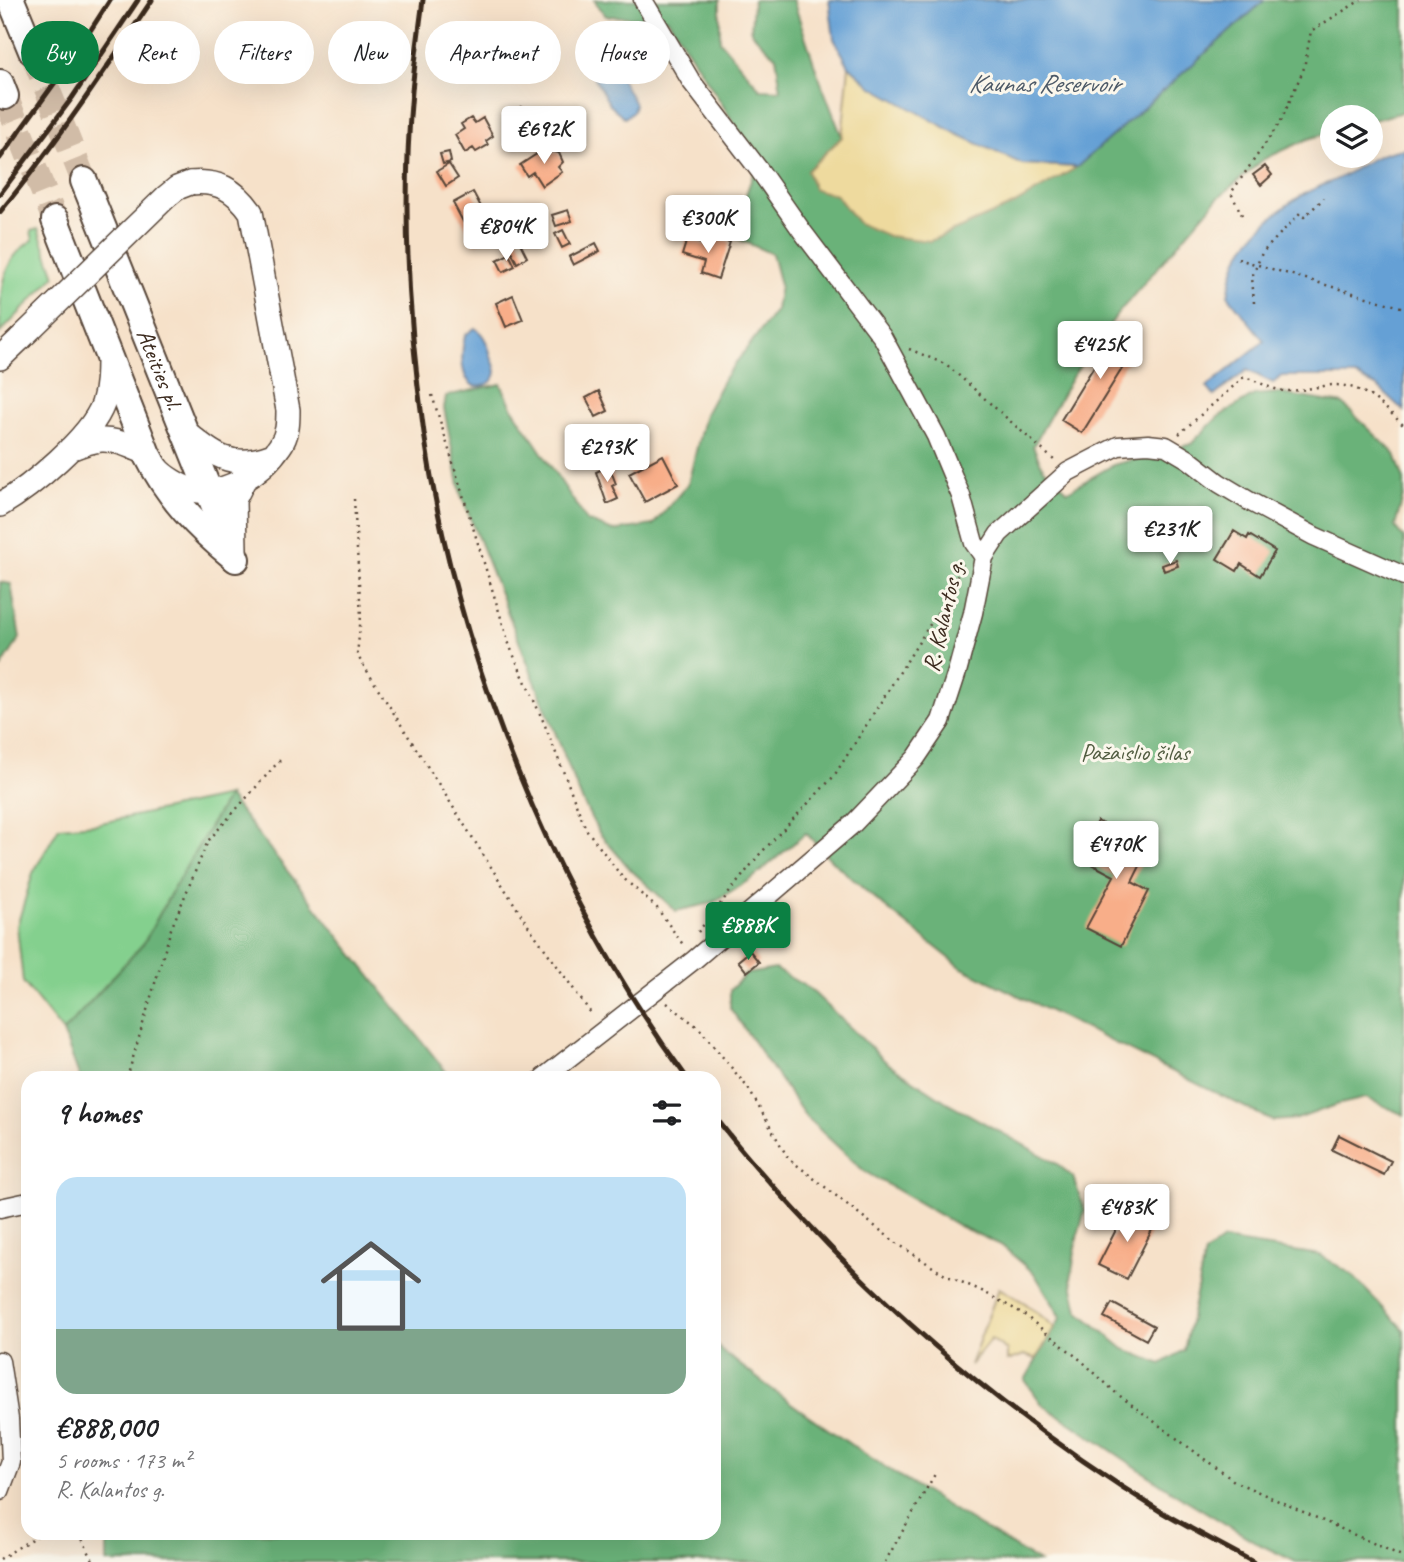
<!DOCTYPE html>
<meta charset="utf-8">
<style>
:root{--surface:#fff;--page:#f6f6f6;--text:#202124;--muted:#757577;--accent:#0b8043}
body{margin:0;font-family:Caveat,sans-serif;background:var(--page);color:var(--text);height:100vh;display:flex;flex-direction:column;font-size:26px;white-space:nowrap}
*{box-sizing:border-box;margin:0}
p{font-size:23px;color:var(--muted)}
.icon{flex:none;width:38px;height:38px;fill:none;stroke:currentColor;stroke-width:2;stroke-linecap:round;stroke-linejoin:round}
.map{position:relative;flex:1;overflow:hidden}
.sheet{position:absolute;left:21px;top:1071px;width:700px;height:469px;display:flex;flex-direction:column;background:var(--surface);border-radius:21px;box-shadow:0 7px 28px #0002}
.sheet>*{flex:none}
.top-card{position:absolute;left:21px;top:21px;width:700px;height:63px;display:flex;gap:14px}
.controls{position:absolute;left:1320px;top:105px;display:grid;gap:14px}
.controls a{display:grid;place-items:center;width:63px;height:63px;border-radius:50%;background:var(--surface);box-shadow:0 7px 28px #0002;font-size:35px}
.price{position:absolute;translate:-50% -60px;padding:0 16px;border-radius:7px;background:#fff;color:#222;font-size:23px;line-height:46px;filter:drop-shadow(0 2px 4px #0008)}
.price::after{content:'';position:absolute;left:50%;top:42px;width:21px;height:16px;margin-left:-10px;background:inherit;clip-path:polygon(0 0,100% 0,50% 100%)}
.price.active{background:var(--accent);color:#fff}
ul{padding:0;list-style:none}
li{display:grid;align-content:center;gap:14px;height:371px;padding:0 35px}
li span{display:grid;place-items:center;height:217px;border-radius:21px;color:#555}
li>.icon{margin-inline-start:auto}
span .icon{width:126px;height:126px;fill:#fffc;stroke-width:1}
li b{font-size:30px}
h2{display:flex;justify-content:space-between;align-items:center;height:84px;padding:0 35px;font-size:30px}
.tag{padding:0 24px;border-radius:32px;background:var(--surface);box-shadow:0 7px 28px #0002;font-size:24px;line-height:63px}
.tag.active{background:var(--accent);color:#fff}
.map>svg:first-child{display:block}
.green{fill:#84d08e;stroke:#607d56;stroke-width:2}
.forest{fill:#6bb279;stroke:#536e4c;stroke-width:2}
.sand{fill:#eeda9e;stroke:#94825e;stroke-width:2}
.water{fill:#65a0d5;stroke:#50657a;stroke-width:2}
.building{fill:#f8ae89}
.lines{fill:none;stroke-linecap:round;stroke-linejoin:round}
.highway-tunnel{stroke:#d1bca7;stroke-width:26;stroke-dasharray:26 13;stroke-linecap:butt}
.minor-casing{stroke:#574538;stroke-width:21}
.major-casing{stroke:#574538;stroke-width:26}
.highway-casing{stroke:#574538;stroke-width:30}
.path{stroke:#574538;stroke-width:2.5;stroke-dasharray:2 5;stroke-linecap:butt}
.minor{stroke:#fff;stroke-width:18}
.major{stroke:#fff;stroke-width:23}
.highway{stroke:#fff;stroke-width:26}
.rail{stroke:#3b2a1e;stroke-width:5}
.major-bridge-casing{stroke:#574538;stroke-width:26;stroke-linecap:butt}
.major-bridge{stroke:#fff;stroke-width:23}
.labels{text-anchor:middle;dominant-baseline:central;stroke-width:6;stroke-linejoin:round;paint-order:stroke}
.street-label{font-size:24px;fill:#3b2a1e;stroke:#fbf7ec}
.park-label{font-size:24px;fill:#515c40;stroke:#fbf7ec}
.water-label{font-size:26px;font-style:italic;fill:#4c5967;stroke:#fbf7ec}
</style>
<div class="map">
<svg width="1404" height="1562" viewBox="0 0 1404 1562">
<rect width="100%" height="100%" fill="#fbf7ec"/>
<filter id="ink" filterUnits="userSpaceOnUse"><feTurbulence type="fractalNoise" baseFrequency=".0143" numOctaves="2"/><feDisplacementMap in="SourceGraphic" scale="14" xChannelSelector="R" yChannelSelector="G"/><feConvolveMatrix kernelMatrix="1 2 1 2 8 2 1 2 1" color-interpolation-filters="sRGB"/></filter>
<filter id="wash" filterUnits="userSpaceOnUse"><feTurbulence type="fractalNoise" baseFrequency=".00686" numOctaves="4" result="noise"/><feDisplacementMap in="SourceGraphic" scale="28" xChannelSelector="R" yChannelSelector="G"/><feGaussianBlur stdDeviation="1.57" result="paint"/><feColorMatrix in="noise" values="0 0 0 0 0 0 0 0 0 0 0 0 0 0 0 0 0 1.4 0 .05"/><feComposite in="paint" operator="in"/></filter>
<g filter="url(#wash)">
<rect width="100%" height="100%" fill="#f6e1c9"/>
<!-- green -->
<path class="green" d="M38,229L55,276L0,333C0,289 0,260 33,240L31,231Z
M228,796L171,893L144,943L63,1032L23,982L17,926L33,873L59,827L96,824Z"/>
<!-- forest -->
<path class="forest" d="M594,0H720V41L760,89L781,90L776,57L751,32L753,0H793L817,72L842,137L808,170L836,195L858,223L930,241L1013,205L1077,167L1265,0H1404V110L1399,113L1370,121V117H1332V132L1308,139L1264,159L1217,199L1119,312L1072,377L1033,446L1043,468L1068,491L1113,465L1191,444L1218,417L1254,395L1277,393L1343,404L1395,454L1404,480V493L1395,527L1404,538V1115L1366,1098L1336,1105L1297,1119L1273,1121L962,968L875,899L830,859L806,833L754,877L712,903L676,911L631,870L599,833L582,800L461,495L444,408L446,396L501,384L513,409L587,521L613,531L653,525L688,484L705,414L725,377L776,310L780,285L772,254L734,237L737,219L758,161L668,19L606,16Z
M0,582L11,584L20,638L0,669Z
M228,796L451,1078H80L63,1032L144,943L171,893Z
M775,969L810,989L886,1062L945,1101L1056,1163L1073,1177L1085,1211L1077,1238L1071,1279L1078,1311L1124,1349L1161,1364L1184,1350L1205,1253L1223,1240L1320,1255L1351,1274L1404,1330V1562H1296L1259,1544L1176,1494L1042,1404L1025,1380L1061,1317L1034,1273L1001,1245L959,1226L864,1171L806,1117L730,1008V990L746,974Z
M714,1344C815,1427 928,1495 1039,1562H107V1533H714Z"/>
<!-- sand -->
<path class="sand" d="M849,66L872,86L957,134L1022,164L1077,167L1013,205L930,241L888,236L858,223L836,195L814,189L807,171L842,137Z
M999,1288L1025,1303L1055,1327L1036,1359L1024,1355L1007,1361V1350L991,1339L970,1365Z"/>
<!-- water -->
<path class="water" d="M829,0H1265L1077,167L1022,164L957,134L871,86L849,66L834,39Z
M597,51L611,60L635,104L633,111L625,118L610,105L585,62L587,55Z
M1404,149V411L1378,387L1356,376H1282L1273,383L1247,370L1214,396L1207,387L1264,341L1228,295C1231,283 1232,271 1238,259C1252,231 1284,204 1312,190C1321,185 1332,182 1341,177C1364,164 1376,153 1404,149Z
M475,328C485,335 488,345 491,356C493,361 496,368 496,372C495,384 478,391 470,383C459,372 462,348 465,335Z"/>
<g id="blocks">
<!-- building -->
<path class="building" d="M521,107L537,133L527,139L511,114Z
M471,118L475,123L483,118L493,136L486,141L488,145L476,152L473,148L465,153L455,135L464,129L461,124Z
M546,148L549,153L552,151L559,153L563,162L558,167L562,172L542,186L533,172L527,176L520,165Z
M449,152L451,162L443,164L440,154Z
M449,164L458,178L446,186L437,171Z
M1265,166L1272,175L1261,185L1253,175Z
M473,192L487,218L493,215L502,230L475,244L453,203Z
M568,210L572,221L556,226L552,215Z
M563,230L570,244L562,248L555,234Z
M514,231L527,257L517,263L504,236Z
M712,237L730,242L718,279L701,273L704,262L682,255L687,239L710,246Z
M596,243L600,251L573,265L569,257Z
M509,254L515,266L503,272L497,260Z
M513,295L523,320L506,327L496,303Z
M1117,329L1138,343L1082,433L1061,420Z
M599,391L608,411L596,417L586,398Z
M663,455L678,484L645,502L629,473Z
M609,466L616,484L612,486L618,499L607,504L596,472Z
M1234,531L1247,539L1249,535L1275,551L1260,576L1241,564L1237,571L1217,559Z
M1176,560L1178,566L1164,571L1162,565Z
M1097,821L1149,848L1132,882L1149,891L1121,946L1086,928L1114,876L1078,857Z
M750,951L759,962L747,972L738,961Z
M1339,1135L1391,1161L1384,1175L1332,1150Z
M1127,1208L1156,1222L1127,1279L1098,1265Z
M1112,1303L1154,1326L1146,1340L1104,1317Z"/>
</g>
</g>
<g filter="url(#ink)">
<use href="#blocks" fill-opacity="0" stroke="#574538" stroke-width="2"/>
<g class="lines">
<!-- highway-tunnel -->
<path class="highway-tunnel" d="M32,51L84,181
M5,96L55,220"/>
<!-- minor casing -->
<g class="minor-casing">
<path id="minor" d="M643,0L691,81L760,171L802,231L883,338L936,436L961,496L974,543L984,557
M543,1078L694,960L853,824L916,758L941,721L957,672L973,613L984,557L999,534L1068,472L1118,446L1148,444L1166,446L1188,459L1219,483L1249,501L1314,536L1404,576
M0,1208L28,1202
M0,1361L9,1419L11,1462L0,1491"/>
</g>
<!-- major casing -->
<g class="major-casing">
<path id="major" d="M0,358L21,338
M184,430C212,455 232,470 270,456
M70,449C96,439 106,436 132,447C136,449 143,451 147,454C151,457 153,463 156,467C164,477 181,487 193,490C225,497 263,472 280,446C288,435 288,422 288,410L251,212C235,189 217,180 190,183
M0,505C31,487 91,437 103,404C108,388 108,372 108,355
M235,549L234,500L245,478"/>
</g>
<!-- highway casing -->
<g class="highway-casing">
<g id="highway">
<path d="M11,0L32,51"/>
<path d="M0,83L5,96"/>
<path id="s1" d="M84,181L236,559"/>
<path d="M55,220L147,454C168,497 198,528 235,558"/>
</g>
</g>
<!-- path -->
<path class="path" d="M1242,215L1231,193L1281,121L1304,68L1311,31L1361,0
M1238,259L1404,308
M1254,303L1252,277L1262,253L1300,213L1304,217L1324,198
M909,349L947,365L1055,461
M432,395L510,647L544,723L586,829L622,877L657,908L684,946
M1179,434L1244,377C1259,381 1271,390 1286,391C1299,391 1311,388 1324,386C1359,380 1381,403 1404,426
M354,499L361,616L357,655L527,924L593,1016
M698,932L759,855L834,776L948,596L963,564
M667,1003L699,1028L748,1088L788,1158L895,1242L945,1275L980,1290L1022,1313L1083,1362L1116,1393L1234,1481L1404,1557
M127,1078L171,929L208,841L281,759
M79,1533L94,1562
M0,1559L41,1533
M885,1562L935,1474"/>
<!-- minor -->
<use href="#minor" class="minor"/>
<!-- major -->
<use href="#major" class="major"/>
<!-- highway -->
<use href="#highway" class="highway"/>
<!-- rail -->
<path class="rail" d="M423,0C419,30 415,60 412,91C402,203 408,321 424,433C456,655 554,897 687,1078
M0,158L72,59L110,0
M0,194L72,98L138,0
M0,212C55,145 104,72 152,0
M714,1115C739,1149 768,1181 797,1212C903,1327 1027,1429 1160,1511C1190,1529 1223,1545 1253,1562"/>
<!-- major-bridge casing -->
<g class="major-bridge-casing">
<path id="major-bridge" d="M21,338L166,197L177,188L190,183"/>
</g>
<!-- major-bridge -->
<use href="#major-bridge" class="major-bridge"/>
</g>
</g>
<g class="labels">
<!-- street labels -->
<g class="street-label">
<text stroke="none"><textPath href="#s1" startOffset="203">Ateities pl.</textPath></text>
<text transform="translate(943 616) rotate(-77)">R. Kalantos g.</text>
</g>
<!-- park labels -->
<g class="park-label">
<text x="1135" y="752">Pažaislio šilas</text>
</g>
<!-- water labels -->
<g class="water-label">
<text x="1044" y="83">Kaunas Reservoir</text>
</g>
</g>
</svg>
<div class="controls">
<a><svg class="icon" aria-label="layers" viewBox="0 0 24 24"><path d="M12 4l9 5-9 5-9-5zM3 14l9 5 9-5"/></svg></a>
</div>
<b class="price" style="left:544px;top:166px">€692K</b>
<b class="price" style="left:708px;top:255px">€300K</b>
<b class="price" style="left:506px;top:263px">€804K</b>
<b class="price" style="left:1100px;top:381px">€425K</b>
<b class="price" style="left:607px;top:484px">€293K</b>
<b class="price" style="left:1170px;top:566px">€231K</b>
<b class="price" style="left:1116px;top:881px">€470K</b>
<b class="price active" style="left:748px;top:962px">€888K</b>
<b class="price" style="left:1127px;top:1244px">€483K</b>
<div class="top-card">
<a class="tag active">Buy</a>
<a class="tag">Rent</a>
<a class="tag">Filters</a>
<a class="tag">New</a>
<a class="tag">Apartment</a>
<a class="tag">House</a>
</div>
<section class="sheet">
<h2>9 homes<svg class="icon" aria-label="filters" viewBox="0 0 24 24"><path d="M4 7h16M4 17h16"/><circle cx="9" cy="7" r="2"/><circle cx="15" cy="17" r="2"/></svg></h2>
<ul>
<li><span style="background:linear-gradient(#bfe0f5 70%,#7fa58c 0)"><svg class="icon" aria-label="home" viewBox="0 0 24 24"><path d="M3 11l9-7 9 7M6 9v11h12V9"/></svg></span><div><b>€888,000</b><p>5 rooms · 173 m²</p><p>R. Kalantos g.</p></div></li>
</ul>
</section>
</div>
